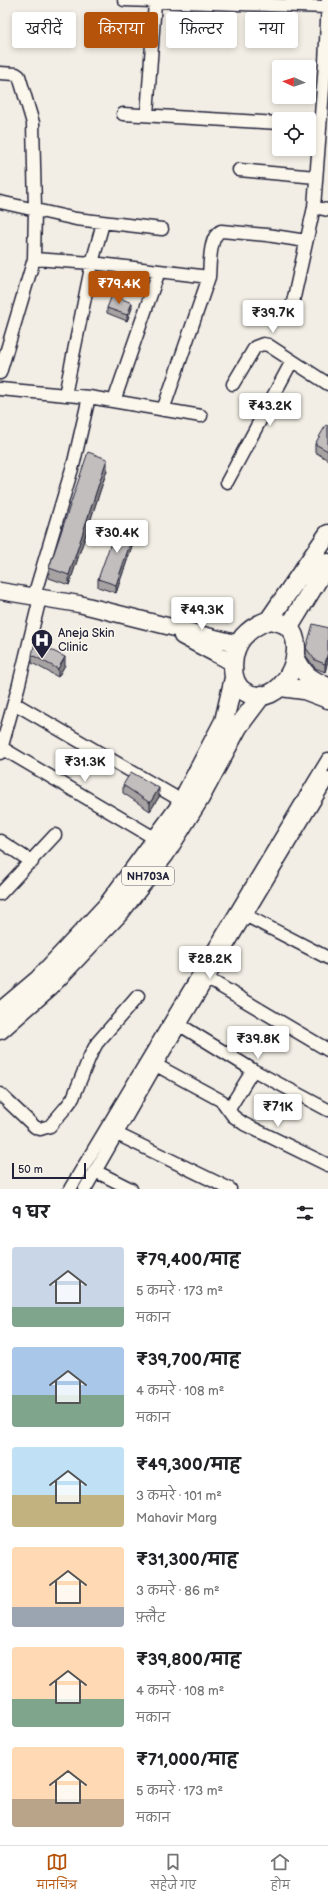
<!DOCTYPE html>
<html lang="hi">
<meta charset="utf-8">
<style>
:root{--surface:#fff;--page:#f6f6f6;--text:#202124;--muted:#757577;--line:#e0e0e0;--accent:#b45309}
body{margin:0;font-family:"Balsamiq Sans","Playpen Sans Deva",sans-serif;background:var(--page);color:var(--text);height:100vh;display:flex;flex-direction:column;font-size:15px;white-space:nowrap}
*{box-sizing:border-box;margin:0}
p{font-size:13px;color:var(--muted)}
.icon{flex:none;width:22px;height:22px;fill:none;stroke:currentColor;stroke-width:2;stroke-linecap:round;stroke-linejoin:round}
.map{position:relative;height:1189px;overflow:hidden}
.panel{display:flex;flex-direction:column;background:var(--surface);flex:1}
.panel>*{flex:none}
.top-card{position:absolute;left:12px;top:12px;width:304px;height:36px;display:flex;gap:8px}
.needle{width:26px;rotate:274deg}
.tools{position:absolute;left:272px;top:60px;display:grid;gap:8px}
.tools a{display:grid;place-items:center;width:44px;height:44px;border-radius:4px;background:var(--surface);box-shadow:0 2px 6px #0003;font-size:20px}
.scale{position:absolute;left:12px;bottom:10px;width:74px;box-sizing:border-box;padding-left:4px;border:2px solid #22223b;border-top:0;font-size:11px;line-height:14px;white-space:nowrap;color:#22223b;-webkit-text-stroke:3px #fbf7ec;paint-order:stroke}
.price{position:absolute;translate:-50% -34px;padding:0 9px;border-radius:4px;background:#fff;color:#222;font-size:13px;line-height:26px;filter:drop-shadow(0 1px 2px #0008)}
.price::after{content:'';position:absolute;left:50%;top:24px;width:12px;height:9px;margin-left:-6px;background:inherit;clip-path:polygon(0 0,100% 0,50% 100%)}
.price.current{background:var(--accent);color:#fff}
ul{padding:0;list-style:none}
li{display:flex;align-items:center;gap:12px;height:100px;padding:0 12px}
li span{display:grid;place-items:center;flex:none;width:112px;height:80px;border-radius:4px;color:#555}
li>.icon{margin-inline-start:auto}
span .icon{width:48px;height:48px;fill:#fffc;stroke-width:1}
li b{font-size:17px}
h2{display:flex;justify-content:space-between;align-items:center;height:48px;padding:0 12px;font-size:17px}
.tag{padding:0 14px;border-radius:4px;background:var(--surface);box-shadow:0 2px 6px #0003;font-size:14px;line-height:36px}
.tag.current{background:var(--accent);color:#fff}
.menu{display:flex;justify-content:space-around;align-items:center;height:56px;border-top:1px solid var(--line);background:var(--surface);font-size:11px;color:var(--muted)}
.menu a{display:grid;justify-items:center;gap:2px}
.menu .current{color:var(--accent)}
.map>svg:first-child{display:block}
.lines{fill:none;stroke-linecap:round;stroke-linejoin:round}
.minor-casing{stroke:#22223b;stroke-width:15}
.major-casing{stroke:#22223b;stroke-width:19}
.highway-casing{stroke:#22223b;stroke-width:21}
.minor{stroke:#fbf7ec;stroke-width:12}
.major{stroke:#fbf7ec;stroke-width:16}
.highway{stroke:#fbf7ec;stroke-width:18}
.wall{fill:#a7a3a3;stroke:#22223b}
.shaded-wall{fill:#888585;stroke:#22223b}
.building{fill:#c2bebe;stroke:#22223b}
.labels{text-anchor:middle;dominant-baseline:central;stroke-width:3;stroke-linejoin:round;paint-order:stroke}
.shield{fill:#fbf7ec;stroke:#636270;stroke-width:1}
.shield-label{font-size:11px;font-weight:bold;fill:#22223b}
.poi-label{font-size:12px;fill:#22223b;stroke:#fbf7ec;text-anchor:start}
</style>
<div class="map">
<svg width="328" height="1189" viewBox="0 0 328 1189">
<rect width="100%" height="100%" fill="#f2eee5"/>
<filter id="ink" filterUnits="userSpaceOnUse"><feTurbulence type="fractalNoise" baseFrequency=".025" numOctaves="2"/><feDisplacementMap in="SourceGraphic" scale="8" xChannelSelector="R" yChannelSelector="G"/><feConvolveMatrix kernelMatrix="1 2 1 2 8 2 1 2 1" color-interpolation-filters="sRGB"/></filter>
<g filter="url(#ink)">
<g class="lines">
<!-- minor casing -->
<g class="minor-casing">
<path id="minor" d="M124,0L327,7
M0,73L16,74L19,76L33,123L35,209L34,259L0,373
M123,114L279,123
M147,115L155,2
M239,170L316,177
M0,202L76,219L162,229
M314,207L328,210
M34,259L92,263L159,271
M291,311L314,207L325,63L328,0
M233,384L255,347L263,344L268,345L328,384
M0,389L89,397L201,416
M65,395L92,263L103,223
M114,401L159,271L209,277C210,265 209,236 221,231L267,235L306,241
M163,410L209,277
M227,482L292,361
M34,596L74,462L89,397
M14,703L182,801
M2,748L156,839
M0,753L18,688L40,598
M0,841L32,862
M0,894L55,835
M245,915L328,958
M203,976L328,1050
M180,1025L253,1070L328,1110
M156,1065L222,1101L233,1116L244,1124L328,1165
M0,1094L35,1127L40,1129L50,1126L67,1106L73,1098L90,1056L97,1043L138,996
M229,1109L253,1070
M117,1134L230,1189
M95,1171L131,1189
M70,1189L328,759
M85,1189L156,1065L328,778"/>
</g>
<!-- major casing -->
<g class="major-casing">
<path id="major" d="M0,591L79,604L239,644
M182,636L233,663"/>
</g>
<!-- highway casing -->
<g class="highway-casing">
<path id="highway" d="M269,620C276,621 283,622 288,627C311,648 281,713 245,692C227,681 232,650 243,637C251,628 258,624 269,620Z
M269,620L328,534
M289,627L328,563
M295,657C304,675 309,679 328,687
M281,687L304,690L328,699
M0,1012L39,979L107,906L178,809L224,721L234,678
M0,1030L50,986L120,912L165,854L200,798L238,727L262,695"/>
</g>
<!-- minor -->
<use href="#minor" class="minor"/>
<!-- major -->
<use href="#major" class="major"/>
<!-- highway -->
<use href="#highway" class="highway"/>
</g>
<!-- wall -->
<path class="wall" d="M107,308H132L127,321L107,313Z
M328,426V460L315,452V444Z
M107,470L69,585L49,578V568Z
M135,537L116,593L98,587V579Z
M328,628V660L325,672L315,668L306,656V648Z
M32,655L65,665L58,677L32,663Z
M123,785L159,797L150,811L123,793Z"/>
<!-- shaded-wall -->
<path class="shaded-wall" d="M132,303V308L127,321V315Z
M107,459V470L69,585V575Z
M135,529V537L116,593V585Z
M328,652V660L325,672V664Z
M65,657V665L58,677V669Z
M159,788V797L150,811V803Z"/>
<!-- building -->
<path class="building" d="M112,295L132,303L127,315L107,308Z
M326,425L328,426V451L315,444Z
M88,452L107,459L69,575L49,568Z
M118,523L135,529L116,585L98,579Z
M313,624L328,628V652L325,664L315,660L306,648Z
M35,642L65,657L58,669L32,655Z
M131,772L159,788L150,803L123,785Z"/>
</g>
<!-- icons -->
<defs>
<g id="hospital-pin" transform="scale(1.15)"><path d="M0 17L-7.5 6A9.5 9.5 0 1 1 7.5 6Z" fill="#22223b" stroke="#fbf7ec"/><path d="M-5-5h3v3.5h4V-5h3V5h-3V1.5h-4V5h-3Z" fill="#fff"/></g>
</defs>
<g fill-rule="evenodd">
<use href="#hospital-pin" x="42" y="640"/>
</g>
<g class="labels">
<!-- shield labels -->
<rect class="shield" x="122" y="867" width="52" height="18" rx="3"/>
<g class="shield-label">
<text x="148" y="876">NH703A</text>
</g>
<!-- poi labels -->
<g class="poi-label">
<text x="58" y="633">Aneja Skin<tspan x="58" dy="14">Clinic</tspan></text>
</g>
</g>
</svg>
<div class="tools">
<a><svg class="needle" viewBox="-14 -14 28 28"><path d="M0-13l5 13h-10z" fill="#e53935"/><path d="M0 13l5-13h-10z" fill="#757577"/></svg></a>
<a><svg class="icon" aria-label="locate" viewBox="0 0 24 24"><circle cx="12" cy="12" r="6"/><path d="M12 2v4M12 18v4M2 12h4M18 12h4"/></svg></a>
</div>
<div class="scale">50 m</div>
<b class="price current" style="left:119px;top:305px">₹79.4K</b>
<b class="price" style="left:273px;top:334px">₹39.7K</b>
<b class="price" style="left:270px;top:427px">₹43.2K</b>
<b class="price" style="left:117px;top:554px">₹30.4K</b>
<b class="price" style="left:202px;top:631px">₹49.3K</b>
<b class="price" style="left:85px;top:783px">₹31.3K</b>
<b class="price" style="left:210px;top:980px">₹28.2K</b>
<b class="price" style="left:258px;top:1060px">₹39.8K</b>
<b class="price" style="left:278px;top:1128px">₹71K</b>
<div class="top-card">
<a class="tag">खरीदें</a>
<a class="tag current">किराया</a>
<a class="tag">फ़िल्टर</a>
<a class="tag">नया</a>
</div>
</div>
<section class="panel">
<h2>9 घर<svg class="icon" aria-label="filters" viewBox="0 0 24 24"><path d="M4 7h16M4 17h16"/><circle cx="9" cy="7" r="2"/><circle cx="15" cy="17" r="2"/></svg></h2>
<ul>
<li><span style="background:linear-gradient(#c9d6e8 75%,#7fa58c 0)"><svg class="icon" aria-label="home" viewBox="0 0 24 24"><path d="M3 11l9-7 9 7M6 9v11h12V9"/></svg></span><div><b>₹79,400/माह</b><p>5 कमरे · 173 m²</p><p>मकान</p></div></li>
<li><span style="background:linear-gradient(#a9c7e8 60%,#7fa58c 0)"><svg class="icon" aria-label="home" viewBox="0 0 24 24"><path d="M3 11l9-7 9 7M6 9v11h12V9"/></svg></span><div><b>₹39,700/माह</b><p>4 कमरे · 108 m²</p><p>मकान</p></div></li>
<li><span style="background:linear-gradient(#bfe0f5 60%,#c2b280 0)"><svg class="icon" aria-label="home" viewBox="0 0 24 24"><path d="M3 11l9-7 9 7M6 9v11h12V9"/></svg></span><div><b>₹49,300/माह</b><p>3 कमरे · 101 m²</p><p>Mahavir Marg</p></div></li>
<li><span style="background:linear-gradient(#ffd9b3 75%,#9aa5b1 0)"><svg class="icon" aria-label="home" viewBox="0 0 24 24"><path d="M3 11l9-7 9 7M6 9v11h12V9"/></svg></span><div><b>₹31,300/माह</b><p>3 कमरे · 86 m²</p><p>फ़्लैट</p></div></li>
<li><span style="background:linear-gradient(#ffd9b3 65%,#7fa58c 0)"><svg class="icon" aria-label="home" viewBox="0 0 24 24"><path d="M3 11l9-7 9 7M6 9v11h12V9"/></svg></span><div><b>₹39,800/माह</b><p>4 कमरे · 108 m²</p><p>मकान</p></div></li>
<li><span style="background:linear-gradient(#ffd9b3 65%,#b9a48a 0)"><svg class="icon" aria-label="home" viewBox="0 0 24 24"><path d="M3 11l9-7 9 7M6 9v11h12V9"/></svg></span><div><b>₹71,000/माह</b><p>5 कमरे · 173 m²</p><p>मकान</p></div></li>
</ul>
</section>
<nav class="menu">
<a class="current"><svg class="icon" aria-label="map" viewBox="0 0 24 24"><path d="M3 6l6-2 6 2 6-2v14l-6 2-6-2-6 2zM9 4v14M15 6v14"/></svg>मानचित्र</a>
<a><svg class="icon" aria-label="saved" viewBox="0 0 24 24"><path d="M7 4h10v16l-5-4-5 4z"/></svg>सहेजे गए</a>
<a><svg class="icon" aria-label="home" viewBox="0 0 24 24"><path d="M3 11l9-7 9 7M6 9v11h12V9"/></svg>होम</a>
</nav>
